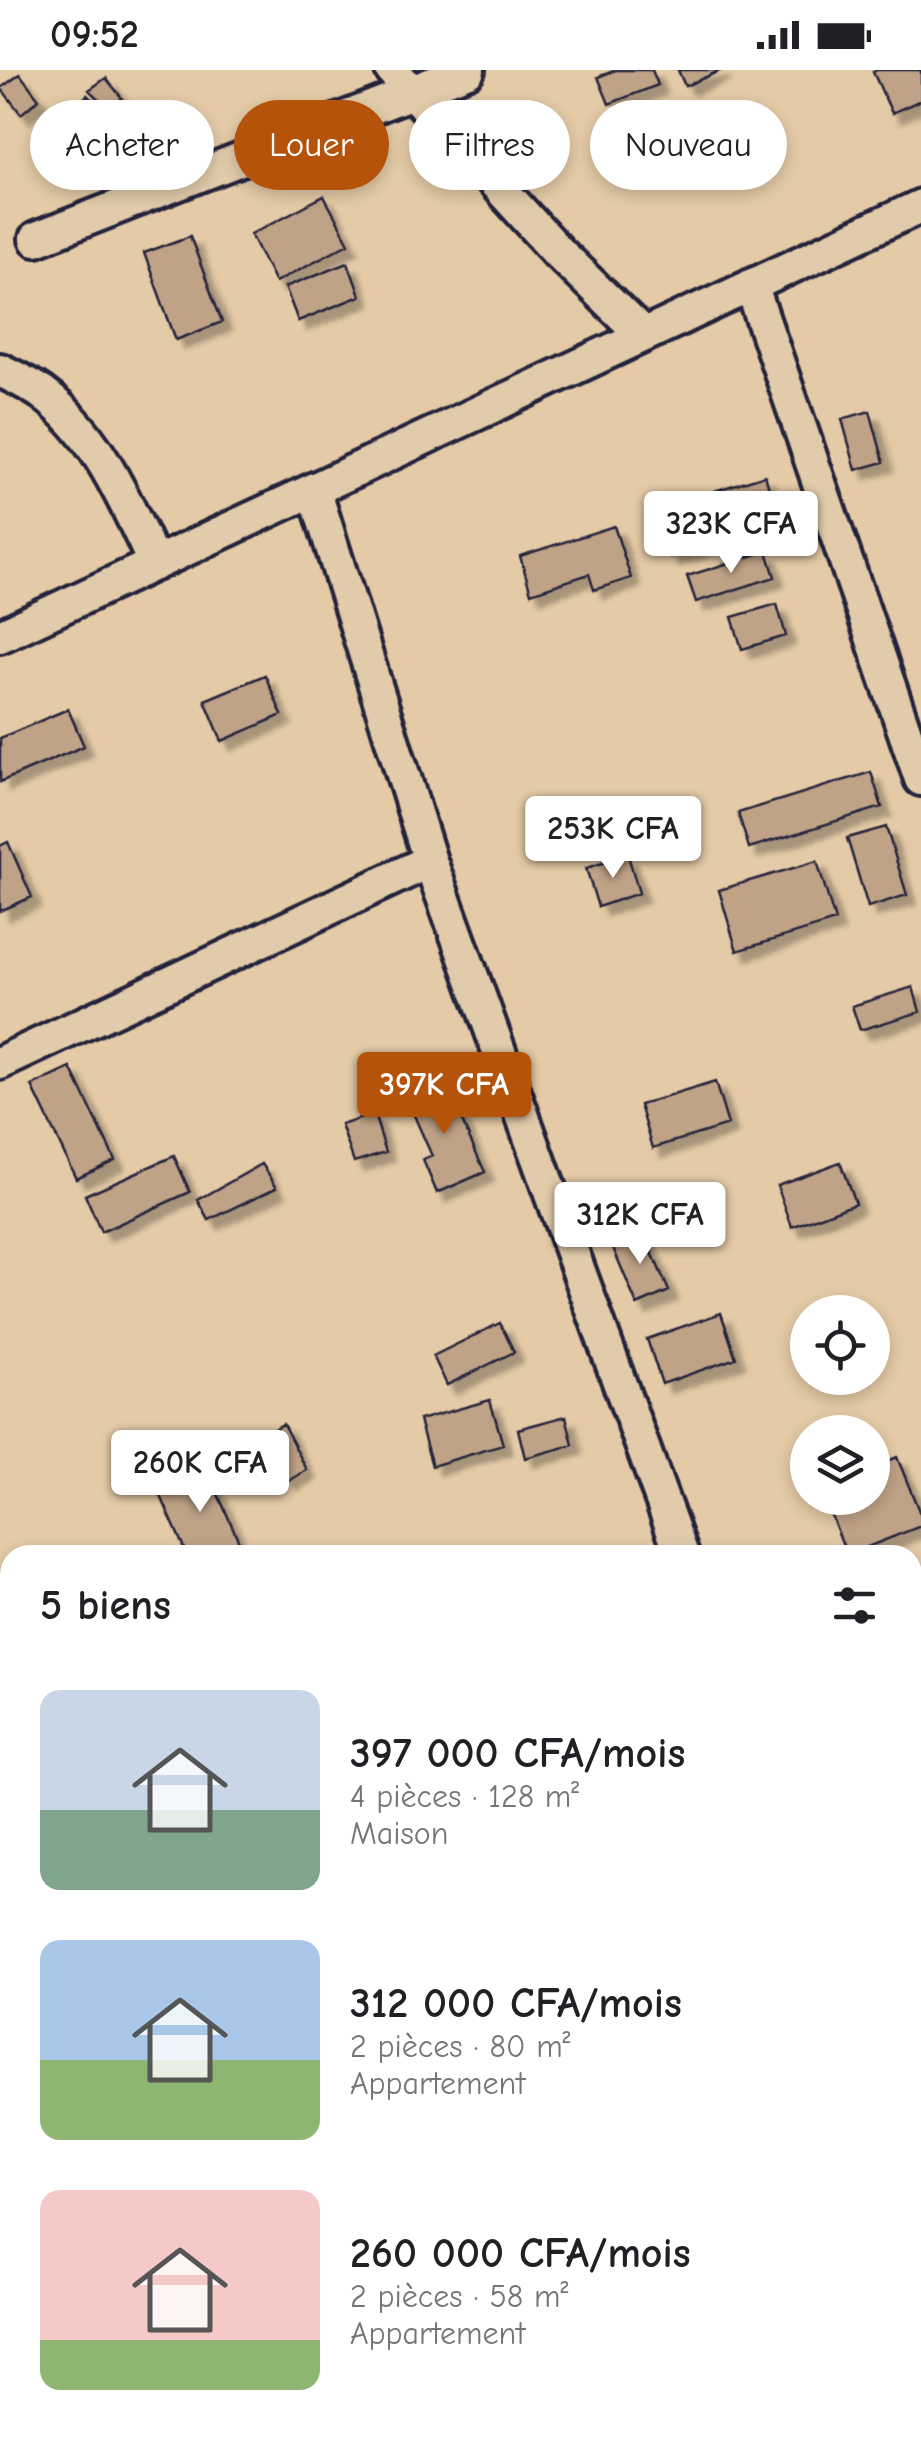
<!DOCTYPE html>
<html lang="fr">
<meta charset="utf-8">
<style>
:root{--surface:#fff;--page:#f2f2f2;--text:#202124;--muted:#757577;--accent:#b45309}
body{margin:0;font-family:"Comic Neue",sans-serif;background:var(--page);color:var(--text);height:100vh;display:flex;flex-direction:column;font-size:38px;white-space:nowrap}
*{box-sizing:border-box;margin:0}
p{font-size:32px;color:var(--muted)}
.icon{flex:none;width:55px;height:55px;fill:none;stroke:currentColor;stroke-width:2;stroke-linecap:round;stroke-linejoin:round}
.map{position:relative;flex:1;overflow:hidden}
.side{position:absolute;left:0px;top:1475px;width:922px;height:892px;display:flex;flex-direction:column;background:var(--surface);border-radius:30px 30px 0 0;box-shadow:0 5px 15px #0003}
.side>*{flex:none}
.hud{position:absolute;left:30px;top:30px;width:862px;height:90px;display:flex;gap:20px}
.controls{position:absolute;left:790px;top:1225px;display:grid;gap:20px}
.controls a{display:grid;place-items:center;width:100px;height:100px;border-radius:50%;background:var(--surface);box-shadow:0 5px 15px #0003;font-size:50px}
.price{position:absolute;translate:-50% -85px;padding:0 22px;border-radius:10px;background:#fff;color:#222;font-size:32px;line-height:65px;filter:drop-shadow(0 2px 5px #0008)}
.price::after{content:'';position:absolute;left:50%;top:60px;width:30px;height:22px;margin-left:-15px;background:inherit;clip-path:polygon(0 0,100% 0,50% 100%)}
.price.selected{background:var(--accent);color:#fff}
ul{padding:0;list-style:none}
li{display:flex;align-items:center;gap:30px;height:250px;padding:0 40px}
li span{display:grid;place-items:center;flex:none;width:280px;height:200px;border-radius:20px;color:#555}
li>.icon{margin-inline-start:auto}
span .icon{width:120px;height:120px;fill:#fffc;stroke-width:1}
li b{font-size:42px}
h2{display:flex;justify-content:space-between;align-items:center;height:120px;padding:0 40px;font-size:42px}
.chip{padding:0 35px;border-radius:45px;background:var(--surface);box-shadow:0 5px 15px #0003;font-size:35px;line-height:90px}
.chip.selected{background:var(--accent);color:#fff}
.status{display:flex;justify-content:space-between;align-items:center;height:70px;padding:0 50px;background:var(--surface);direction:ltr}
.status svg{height:28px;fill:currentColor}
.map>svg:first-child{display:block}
.building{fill:#c0a387;stroke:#22223b;stroke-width:2.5;filter:url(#shadow)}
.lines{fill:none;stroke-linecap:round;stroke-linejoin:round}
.street-casing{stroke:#22223b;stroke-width:40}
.secondary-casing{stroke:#22223b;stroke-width:52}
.street{stroke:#e1cbaa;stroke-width:32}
.secondary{stroke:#e1cbaa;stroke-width:45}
</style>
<div class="status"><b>09:52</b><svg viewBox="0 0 49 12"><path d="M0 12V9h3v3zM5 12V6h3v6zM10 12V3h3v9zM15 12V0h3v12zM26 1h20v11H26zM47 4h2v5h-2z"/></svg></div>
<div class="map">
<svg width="921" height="2367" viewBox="0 0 921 2367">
<defs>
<filter id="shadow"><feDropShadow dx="9" dy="9" stdDeviation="2.5" flood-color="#0004"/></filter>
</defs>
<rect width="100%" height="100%" fill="#e4caa6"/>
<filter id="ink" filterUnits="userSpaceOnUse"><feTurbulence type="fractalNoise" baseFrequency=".01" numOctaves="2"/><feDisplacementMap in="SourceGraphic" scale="20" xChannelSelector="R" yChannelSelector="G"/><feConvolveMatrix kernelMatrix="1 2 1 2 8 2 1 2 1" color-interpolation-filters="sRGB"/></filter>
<g filter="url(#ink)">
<!-- building -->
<path class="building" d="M616,0H652L658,15L609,34L598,7Z
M678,0H722L685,16Z
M877,0H921V30L892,43L873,2Z
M20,4L39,29L21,44L1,18Z
M106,8L122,28L109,40L89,20Z
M87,25L105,42L80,67L63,51Z
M324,126L349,173L275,212L251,164Z
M190,166L222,252L176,270L144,183Z
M348,192L360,226L298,251L285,217Z
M870,341L884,392L856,400L842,349Z
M765,405L780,454L729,470L714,421Z
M710,427L723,470L670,487L656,444Z
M614,456L631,508L594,520L589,504L531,523L520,486Z
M767,481L775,507L696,532L687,506Z
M777,534L786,566L742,579L732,547Z
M265,605L282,645L222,671L205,630Z
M68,639L84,676L0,712V668Z
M871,702L882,737L749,778L738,743Z
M886,757L907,825L868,837L847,768Z
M8,772L32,827L0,841V776Z
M628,785L639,823L598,837L586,798Z
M817,791L835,851L737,881L719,820Z
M913,917L920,942L860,960L852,936Z
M71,998L115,1090L76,1108L32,1016Z
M443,1009L485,1102L437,1123L423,1090L432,1086L405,1025Z
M715,1012L728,1055L653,1078L640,1035Z
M374,1044L386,1082L354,1092L341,1055Z
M174,1086L190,1122L101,1162L85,1125Z
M840,1092L855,1133L792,1157L777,1115Z
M262,1094L277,1117L209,1150L198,1130Z
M642,1160L669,1221L637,1235L611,1173Z
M721,1243L736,1288L662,1314L647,1269Z
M500,1253L514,1282L447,1315L433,1286Z
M490,1330L503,1375L432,1396L419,1350Z
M566,1346L573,1375L525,1388L518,1359Z
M283,1354L307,1400L288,1411L263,1365Z
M897,1387L921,1446V1456L847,1485L824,1428H872V1397Z
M205,1395L245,1485H187L157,1417Z
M917,1787L921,1795V1819L912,1823V1790Z
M921,2079V2126L914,2129L912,2082Z
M171,2358H240L219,2367H175Z
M452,2358H485L488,2367H441L439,2363Z"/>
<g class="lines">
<!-- street casing -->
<g class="street-casing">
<path id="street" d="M392,0L559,183L643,265
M36,169L468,0
M751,215L921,709
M0,300C14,307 29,314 42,323C99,365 125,432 155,494
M314,419L430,791L682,1485
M0,566L921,136
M0,993L430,791
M912,1605L921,1610
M0,2034L10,2052
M912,2301L921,2319
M166,2358L171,2367
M548,2358L552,2367"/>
</g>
<!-- secondary casing -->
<g class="secondary-casing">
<path id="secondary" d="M912,1539L921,1535
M0,1976L10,1972"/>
</g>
<!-- street -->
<use href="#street" class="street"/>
<!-- secondary -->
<use href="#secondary" class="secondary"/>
</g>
</g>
</svg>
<div class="controls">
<a><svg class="icon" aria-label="locate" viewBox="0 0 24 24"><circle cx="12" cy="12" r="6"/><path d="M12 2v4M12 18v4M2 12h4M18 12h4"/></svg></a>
<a><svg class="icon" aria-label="layers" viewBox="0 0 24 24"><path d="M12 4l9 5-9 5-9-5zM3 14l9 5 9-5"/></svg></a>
</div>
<b class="price" style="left:731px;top:506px">323K CFA</b>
<b class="price" style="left:613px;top:811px">253K CFA</b>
<b class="price selected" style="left:444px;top:1067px">397K CFA</b>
<b class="price" style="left:640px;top:1197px">312K CFA</b>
<b class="price" style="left:200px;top:1445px">260K CFA</b>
<div class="hud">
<a class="chip">Acheter</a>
<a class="chip selected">Louer</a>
<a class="chip">Filtres</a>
<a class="chip">Nouveau</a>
</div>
<section class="side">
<h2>5 biens<svg class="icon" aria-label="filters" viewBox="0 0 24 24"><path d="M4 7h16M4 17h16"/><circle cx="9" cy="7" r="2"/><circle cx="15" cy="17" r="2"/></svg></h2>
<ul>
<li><span style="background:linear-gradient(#c9d6e8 60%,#7fa58c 0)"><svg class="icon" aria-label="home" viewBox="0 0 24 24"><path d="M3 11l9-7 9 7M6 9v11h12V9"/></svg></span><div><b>397 000 CFA/mois</b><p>4 pièces · 128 m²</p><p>Maison</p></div></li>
<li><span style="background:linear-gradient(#a9c7e8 60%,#8fb573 0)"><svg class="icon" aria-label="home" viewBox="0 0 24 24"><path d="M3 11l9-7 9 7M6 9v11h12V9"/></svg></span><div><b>312 000 CFA/mois</b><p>2 pièces · 80 m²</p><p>Appartement</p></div></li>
<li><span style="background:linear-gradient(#f6c9c9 75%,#8fb573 0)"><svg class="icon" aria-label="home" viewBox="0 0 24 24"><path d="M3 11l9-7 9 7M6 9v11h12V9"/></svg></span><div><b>260 000 CFA/mois</b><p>2 pièces · 58 m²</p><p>Appartement</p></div></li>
</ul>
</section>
</div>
